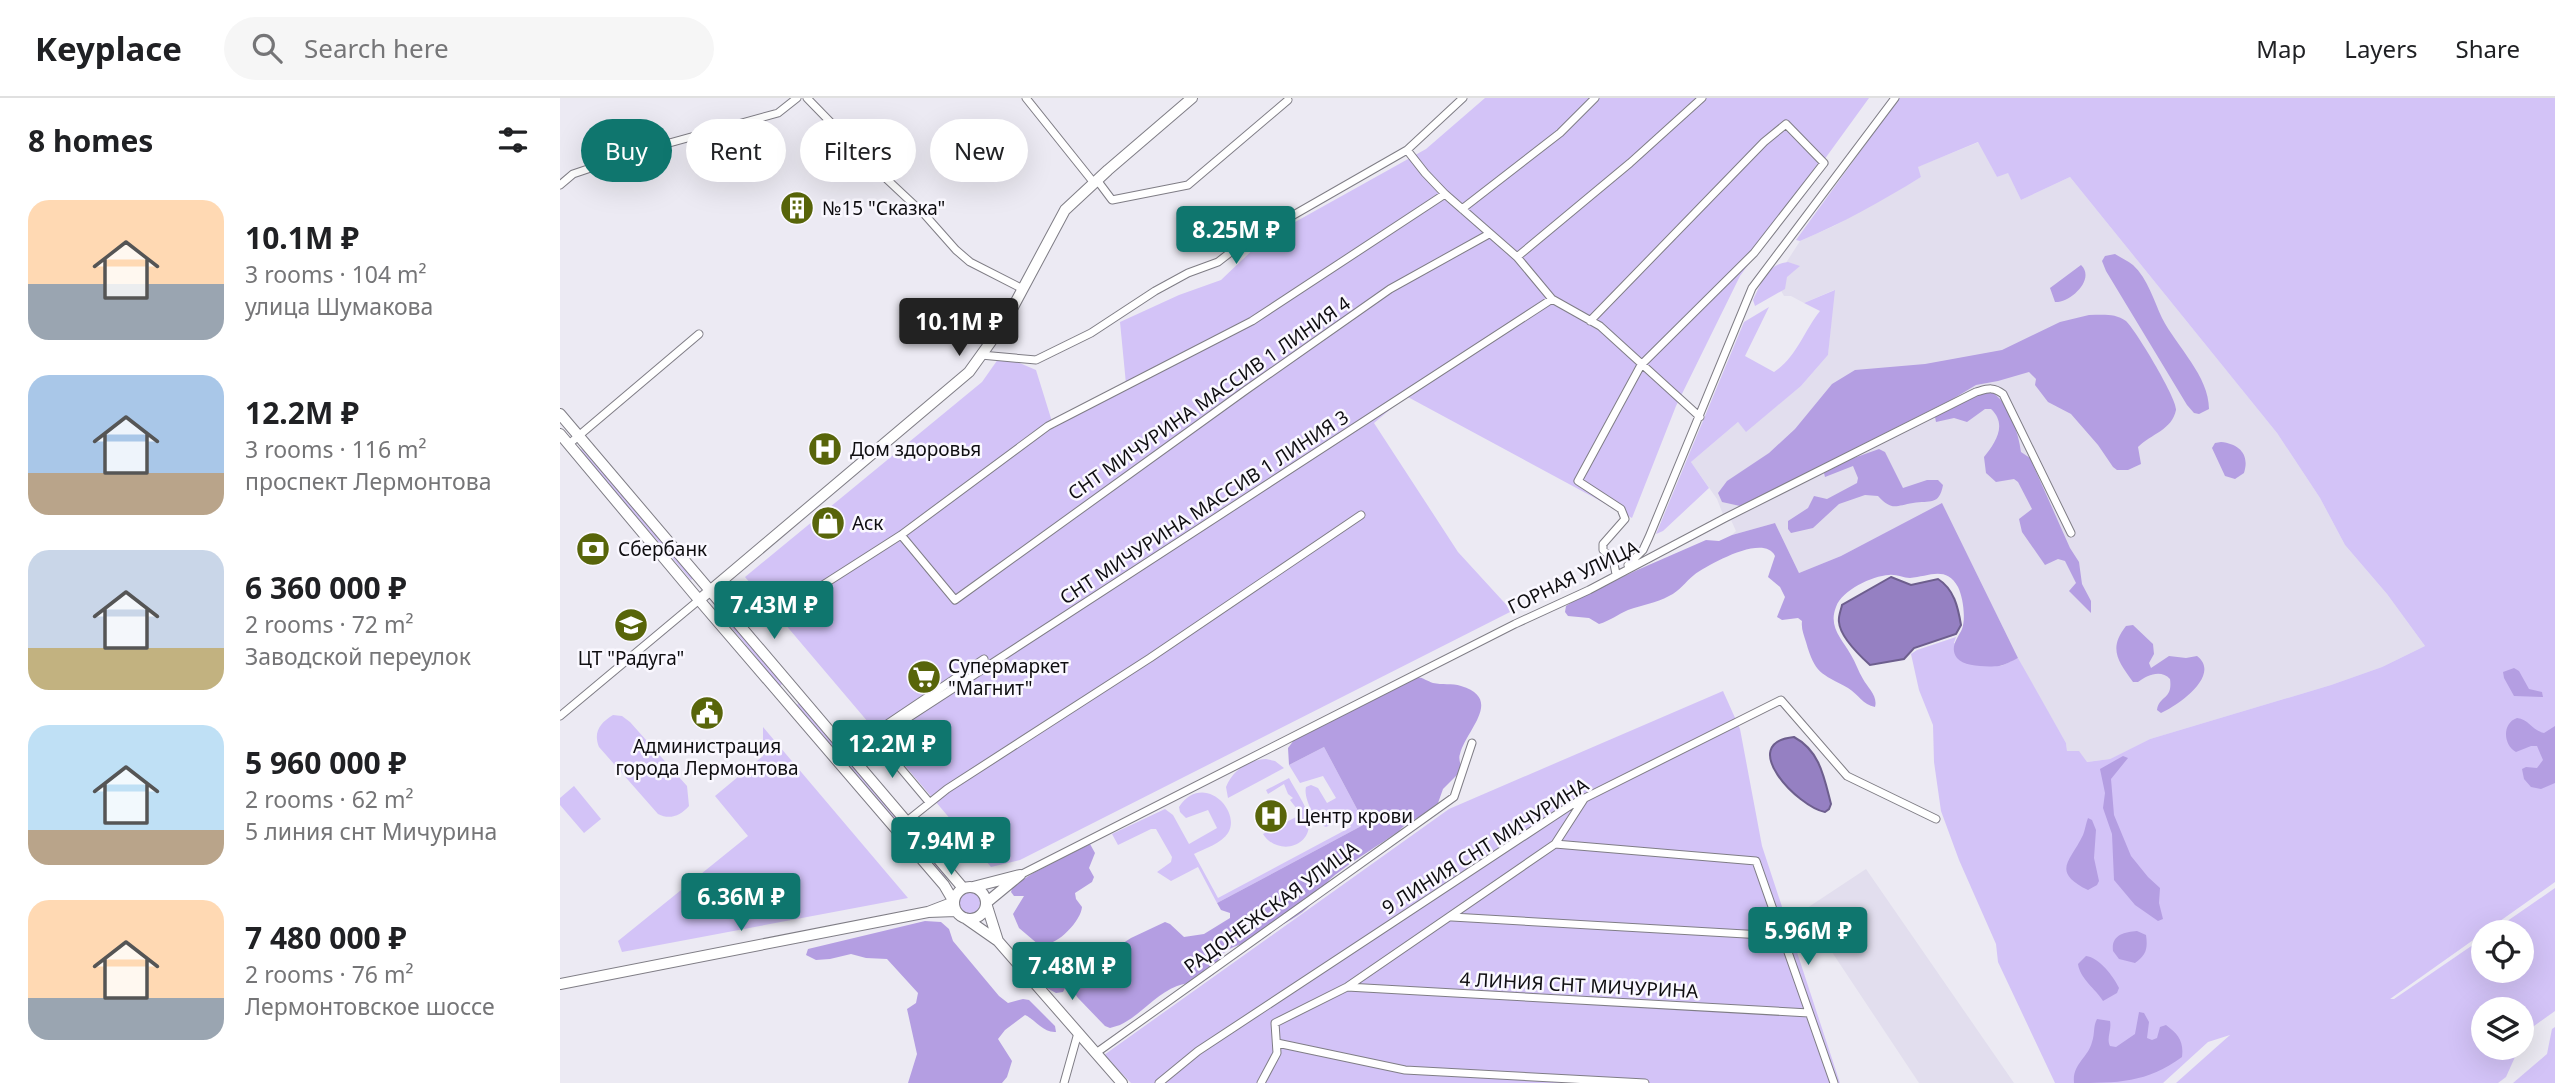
<!DOCTYPE html>
<meta charset="utf-8">
<style>
:root{--surface:#fff;--page:#f6f6f6;--text:#202124;--muted:#757577;--line:#e0e0e0;--accent:#0f766e}
body{margin:0;font-family:"Noto Sans",sans-serif;background:var(--page);color:var(--text);height:100vh;display:flex;flex-direction:column;font-size:26px;white-space:nowrap}
*{box-sizing:border-box;margin:0}
p{font-size:23px;color:var(--muted)}
.icon{flex:none;width:38px;height:38px;fill:none;stroke:currentColor;stroke-width:2;stroke-linecap:round;stroke-linejoin:round}
.map{position:relative;flex:1;overflow:hidden}
.details{display:flex;flex-direction:column;background:var(--surface);width:560px}
.details>*{flex:none}
.banner{position:absolute;left:21px;top:21px;width:665px;height:63px;display:flex;gap:14px}
.buttons{position:absolute;left:1911px;top:822px;display:grid;gap:14px}
.buttons a{display:grid;place-items:center;width:63px;height:63px;border-radius:50%;background:var(--surface);box-shadow:0 7px 28px #0002;font-size:35px}
.price{position:absolute;translate:-50% -60px;padding:0 16px;border-radius:7px;background:var(--accent);color:#fff;font-size:23px;line-height:46px;filter:drop-shadow(0 2px 4px #0008)}
.price::after{content:'';position:absolute;left:50%;top:42px;width:21px;height:16px;margin-left:-10px;background:inherit;clip-path:polygon(0 0,100% 0,50% 100%)}
.price.current{background:#222;color:#fff}
ul{padding:0;list-style:none}
li{display:flex;align-items:center;gap:21px;height:175px;padding:0 28px}
li span{display:grid;place-items:center;flex:none;width:196px;height:140px;border-radius:21px;color:#555}
li>.icon{margin-inline-start:auto}
span .icon{width:84px;height:84px;fill:#fffc;stroke-width:1}
li b{font-size:30px}
h2{display:flex;justify-content:space-between;align-items:center;height:84px;padding:0 28px;font-size:30px}
.pill{padding:0 24px;border-radius:32px;background:var(--surface);box-shadow:0 7px 28px #0002;font-size:24px;line-height:63px}
.pill.current{background:var(--accent);color:#fff}
header{display:flex;align-items:center;gap:42px;box-sizing:border-box;height:98px;padding:0 35px;background:var(--surface);border-bottom:2px solid var(--line)}
header strong{font-size:33px}
nav{display:flex;gap:38px;margin-inline-start:auto;font-size:24px}
.search{width:490px;height:63px;background:var(--page);display:flex;align-items:center;gap:18px;box-sizing:border-box;padding:0 24px;border-radius:38px;color:var(--muted);font-size:26px}
main{display:flex;flex:1;min-height:0}
.map>svg:first-child{display:block}
.built{fill:#e2deee}
.green{fill:#d3c3f7}
.forest{fill:#b49ee2}
.water{fill:#9580c2;stroke:#6d5e8d;stroke-width:2}
.lines{fill:none;stroke-linecap:round;stroke-linejoin:round}
.street-casing{stroke:#7f7d85;stroke-width:9}
.secondary-casing{stroke:#7f7d85;stroke-width:12}
.street{stroke:#fff;stroke-width:7}
.secondary{stroke:#fff;stroke-width:10}
.labels{text-anchor:middle;dominant-baseline:central;stroke-width:5;stroke-linejoin:round;paint-order:stroke}
.poi-label{font-size:19px;fill:#0f0e11;stroke:#faf8ff;text-anchor:start}
.street-label{font-size:19px;fill:#0f0e11;stroke:#faf8ff}
</style>
<header>
<strong>Keyplace</strong>
<div class="search"><svg class="icon" aria-label="search" viewBox="0 0 24 24"><circle cx="10" cy="10" r="6"/><path d="M15 15l6 6"/></svg>Search here</div>
<nav><a>Map</a><a>Layers</a><a>Share</a></nav>
</header>
<main>
<section class="details">
<h2>8 homes<svg class="icon" aria-label="filters" viewBox="0 0 24 24"><path d="M4 7h16M4 17h16"/><circle cx="9" cy="7" r="2"/><circle cx="15" cy="17" r="2"/></svg></h2>
<ul>
<li><span style="background:linear-gradient(#ffd9b3 60%,#9aa5b1 0)"><svg class="icon" aria-label="home" viewBox="0 0 24 24"><path d="M3 11l9-7 9 7M6 9v11h12V9"/></svg></span><div><b>10.1M ₽</b><p>3 rooms · 104 m²</p><p>улица Шумакова</p></div></li>
<li><span style="background:linear-gradient(#a9c7e8 70%,#b9a48a 0)"><svg class="icon" aria-label="home" viewBox="0 0 24 24"><path d="M3 11l9-7 9 7M6 9v11h12V9"/></svg></span><div><b>12.2M ₽</b><p>3 rooms · 116 m²</p><p>проспект Лермонтова</p></div></li>
<li><span style="background:linear-gradient(#c9d6e8 70%,#c2b280 0)"><svg class="icon" aria-label="home" viewBox="0 0 24 24"><path d="M3 11l9-7 9 7M6 9v11h12V9"/></svg></span><div><b>6 360 000 ₽</b><p>2 rooms · 72 m²</p><p>Заводской переулок</p></div></li>
<li><span style="background:linear-gradient(#bfe0f5 75%,#b9a48a 0)"><svg class="icon" aria-label="home" viewBox="0 0 24 24"><path d="M3 11l9-7 9 7M6 9v11h12V9"/></svg></span><div><b>5 960 000 ₽</b><p>2 rooms · 62 m²</p><p>5 линия снт Мичурина</p></div></li>
<li><span style="background:linear-gradient(#ffd9b3 70%,#9aa5b1 0)"><svg class="icon" aria-label="home" viewBox="0 0 24 24"><path d="M3 11l9-7 9 7M6 9v11h12V9"/></svg></span><div><b>7 480 000 ₽</b><p>2 rooms · 76 m²</p><p>Лермонтовское шоссе</p></div></li>
</ul>
</section>
<div class="map">
<svg width="1995" height="985" viewBox="0 0 1995 985">
<rect width="100%" height="100%" fill="#eceaf3"/>
<!-- built -->
<path class="built" d="M1419,44L1437,79L1448,74L1461,102L1510,79L1717,335L1760,400L1785,447L1827,496L1865,548L1822,569L1771,587L1590,641L1550,661L1526,664L1507,653L1506,645L1464,572L1382,406L1281,458L1239,475L1215,425L1172,437L1176,433L1171,422L1166,424L1157,401L1131,364L1178,324L1186,333L1241,288L1268,257L1274,192L1244,205L1231,198H1224L1215,182L1240,143L1274,128L1361,79L1357,69Z
M1306,771L1454,985H1359L1244,812Z"/>
<!-- green -->
<path class="green" d="M925,0H1309L1180,178L1116,308L1072,420L846,298L814,325L898,454L952,513L460,762L431,769L185,479L422,284L441,257L476,272L494,330L566,286L560,224L619,197L661,182L703,142L866,51Z
M1339,0H1995V784L1830,901H1834L1923,840V873H1962V835H1930L1995,790V913L1967,933L1962,943V912H1923V950H1959L1946,979L1938,985H1616L1670,937L1648,944L1603,985H1495L1438,864L1436,846L1399,762L1381,713L1374,664L1373,627L1359,592L1351,556L1357,552L1396,539L1394,545L1441,568L1458,560L1506,645L1507,653H1519L1527,664L1550,661L1590,641L1771,587L1822,569L1865,548L1827,496L1785,447L1760,400L1717,335L1510,79L1461,102L1448,75L1437,79L1418,44L1358,69L1361,79C1322,103 1283,125 1240,143L1236,142Z
M1228,164L1240,168L1227,179L1225,191L1195,208L1193,202C1201,186 1207,166 1228,164Z
M1275,192L1268,257L1241,288L1186,334L1178,324L1131,364L1149,390L1103,433L1096,436L1184,224L1209,209L1185,258L1214,274C1236,260 1244,233 1260,213L1244,205Z
M22,351L134,480L131,482L20,352Z
M159,510L223,585L220,588L157,512Z
M1163,593L1180,631L1202,748L1280,985H571L544,957L889,711Z
M239,604L389,779L386,780L237,607Z
M53,617L62,618L70,624L127,688L129,708C120,718 110,722 98,716L39,649C33,634 40,625 53,617Z
M203,629L348,800L62,854L58,843L188,738L155,698L203,658Z
M764,649L805,726L657,805L638,769L611,783L597,774L611,764L612,759L596,731H591L558,747L552,736L605,711L613,717L629,746L657,730L648,712L626,720L620,714L619,709C643,673 682,713 668,735C662,745 644,751 634,756L658,800L791,729L787,719L766,729C756,725 743,700 746,689L751,687L758,690L767,705L776,700L763,678L740,685L729,667Z
M706,661L715,663L724,670L668,700L666,689C673,672 688,662 706,661Z
M729,680C735,692 749,710 749,725C750,751 716,757 703,736L738,718L737,711L730,702L733,700L728,696L724,686L708,696L706,692Z
M14,688L41,721L24,735L0,707V700Z
M398 805a11 11 0 1 1 22 0a11 11 0 1 1-22 0Z
M1995,929V985H1953L1987,956L1992,931Z"/>
<!-- forest -->
<path class="forest" d="M1555,156C1560,159 1568,163 1573,167C1588,181 1594,203 1602,220C1617,249 1649,278 1649,311L1639,316L1634,315L1627,307L1546,173L1542,163L1545,158Z
M1521,167C1536,181 1510,205 1495,204L1490,190Z
M1529,217C1542,217 1555,215 1566,223C1575,231 1618,302 1616,312C1612,332 1591,336 1578,349L1581,366L1568,372H1557L1553,369L1538,347L1511,316L1488,304L1475,287L1476,281L1469,274L1438,283L1416,287L1391,302L1180,408L1162,404L1158,395L1167,383L1209,355L1235,331L1272,286L1295,272L1365,266L1442,252L1500,224Z
M1431,294C1448,302 1459,336 1461,354L1470,360L1510,450L1519,464L1522,486L1531,503V515L1509,493L1516,485L1505,463L1498,461L1485,467L1462,434L1459,421L1472,411L1458,384L1454,381L1436,384L1426,375L1424,359C1435,345 1448,327 1431,311H1425L1407,324L1394,320L1376,324L1375,319L1379,315L1420,295Z
M1661,344C1679,346 1690,356 1684,375L1675,381L1665,378L1652,350L1655,345Z
M1319,351L1325,354L1343,390L1367,382H1378L1383,387C1379,408 1370,402 1353,405C1335,408 1332,413 1318,398L1305,397L1279,406L1253,430L1231,435L1228,431V423L1248,410L1254,398L1267,401L1297,385L1298,380L1293,368L1265,379L1264,375L1291,361Z
M1382,405L1458,560C1452,563 1445,567 1439,568C1429,569 1404,569 1397,560C1389,549 1398,540 1402,531C1406,520 1403,499 1398,489C1386,467 1368,479 1350,480C1343,480 1336,476 1329,477C1312,478 1282,492 1276,509C1268,529 1282,541 1291,557C1296,565 1298,573 1303,581C1308,590 1318,598 1315,609C1303,607 1298,596 1288,590C1261,575 1255,576 1246,544C1244,537 1241,531 1242,523L1238,520L1222,522L1217,519L1225,499L1220,489L1208,479L1215,458C1204,435 1148,467 1134,477C1125,484 1120,493 1109,498C1096,505 1082,507 1068,512C1058,516 1050,523 1039,526L1029,520L1008,518L1005,514L1006,508L1014,503L1075,473L1146,442L1159,443L1172,437L1215,425L1239,475L1281,458Z
M1573,527L1593,546L1594,556L1589,565L1591,570L1609,558L1626,560L1637,558C1662,577 1617,608 1601,615L1597,612C1599,597 1613,602 1610,581C1601,571 1587,577 1578,584H1573C1558,563 1548,551 1566,528Z
M1954,570L1959,573L1969,591L1982,594L1983,599L1954,598L1944,580L1943,574Z
M857,579C864,580 867,583 873,585C882,587 892,585 901,588C944,601 906,632 900,656C898,661 901,667 902,672L883,691L878,705L861,718L846,726L839,733C818,748 795,761 775,777C764,785 760,796 751,806C740,819 720,827 706,836C685,849 657,845 654,876C642,886 630,883 617,888C596,896 581,917 560,927L550,930L545,928L518,900L503,878L505,873L518,864L535,863L571,840L605,824L610,826L624,839L644,836L670,820V815L661,812L657,805L805,726L764,649L729,667L728,650L734,642Z
M1957,620C1969,621 1971,632 1984,635L1995,628V685L1981,691L1971,689L1964,681L1962,671L1966,669L1977,670L1983,662L1977,648H1971L1956,654C1943,647 1942,625 1957,620Z
M1563,658L1568,660L1551,681L1554,717L1571,758L1588,779L1600,790L1599,805L1603,821L1598,823L1575,807L1554,782L1552,736L1543,710L1545,695L1540,671Z
M1528,720L1532,722L1536,732L1534,760L1539,783L1537,787L1528,792C1490,773 1511,763 1523,737C1525,732 1526,725 1528,720Z
M530,746L535,755L529,770L534,779L532,784L515,795L516,801L522,809C521,823 496,850 479,847L459,830L453,816L464,798H454L451,794L453,788L475,774Z
M365,823L381,824L389,831L393,843L439,898L448,905L463,901L469,902L495,928L496,934C483,935 476,922 465,917L445,932L438,941L452,963L447,979L442,985H348L357,956L347,911L356,905L358,895L327,861L306,860L291,856L270,861L256,862L246,857L248,851Z
M1577,833L1586,837C1588,851 1586,857 1575,865L1559,861L1553,853C1551,837 1564,834 1577,833Z
M469,850L474,852L506,888L503,894L496,895L485,889L462,857V854Z
M1526,858C1539,859 1554,879 1559,890L1557,895L1543,903C1535,890 1520,881 1518,866Z
M1579,914L1584,915L1589,924L1587,940L1592,942L1597,940L1600,929L1606,927C1618,936 1624,943 1622,959C1587,985 1557,985 1514,985C1512,966 1528,960 1532,944C1535,936 1533,928 1537,921L1550,923C1552,932 1546,940 1550,948L1556,949L1575,936Z"/>
<!-- water -->
<path class="water" d="M1331,479L1351,487L1378,481C1394,491 1398,509 1401,527L1396,536L1354,550L1344,561L1310,567C1299,557 1280,539 1279,524C1278,519 1281,512 1282,507Z
M1234,639C1260,653 1264,679 1271,706L1269,711L1265,714C1238,709 1176,645 1234,639Z"/>
<g class="lines">
<!-- street casing -->
<g class="street-casing">
<path id="street" d="M247,0L317,72L365,117L396,152L410,164L463,191
M466,0L534,85
M847,52L865,75L885,96L957,159L992,201L1040,228L1140,319
M537,82L552,102L628,87L728,2
M0,87L13,76L84,52L218,15L237,0
M902,111L1000,35L1035,0
M957,159L1070,65L1142,0
M1030,223L1204,44L1226,26L1264,65L1194,155L1081,267L1018,383L1061,411L1065,421L1043,446V452L1053,461L1056,476
M421,257L476,262L531,235L595,193L628,175L658,164L676,150L847,52L903,0
M9,346L139,236
M341,437L395,502L686,292L830,191L929,136
M1068,467L1083,452L1089,439L1192,190L1335,0
M205,524L341,437L488,328L692,223L885,96
M0,618L139,502
M316,641L369,704
M314,642L992,201
M287,653L424,561
M347,723L387,691L590,560L801,417
M995,746L1196,763L1274,985
M460,777L955,526L1029,492L1165,420L1416,294C1427,291 1433,288 1443,296L1511,435
M892,819L1222,838
M787,889L1249,915
M717,945L845,972L1085,985
M536,955L894,699L912,645
M504,985L518,935
M599,985L638,953L1011,707L1221,602L1287,678L1376,721
M701,985L717,955L715,925L787,889L995,746L1024,701"/>
</g>
<!-- secondary casing -->
<g class="secondary-casing">
<path id="secondary" d="M0,316L403,790
M0,336L134,496L384,787L394,804L368,814
M139,502L409,274L445,224L505,112L548,72L632,0
M394 805a16 16 0 1 1 32 0a16 16 0 1 1-32 0Z
M405,820L438,843L426,805L460,777L413,789
M438,843L562,985
M0,886L368,814L396,813"/>
</g>
<!-- street -->
<use href="#street" class="street"/>
<!-- secondary -->
<use href="#secondary" class="secondary"/>
</g>
<!-- icons -->
<defs>
<g id="building-disc" transform="scale(1.75)"><circle r="9.5" fill="#58650a" stroke="#faf8ff"/><path d="M-4-6H4V6H1V3H-1V6H-4ZM-2.5-4.3h1.7v1.8h-1.7ZM.8-4.3h1.7v1.8H.8ZM-2.5-1h1.7V.8h-1.7ZM.8-1h1.7V.8H.8Z" fill="#fff"/></g>
<g id="hospital-disc" transform="scale(1.75)"><circle r="9.5" fill="#58650a" stroke="#faf8ff"/><path d="M-5-5h3v3.5h4V-5h3V5h-3V1.5h-4V5h-3Z" fill="#fff"/></g>
<g id="shop-disc" transform="scale(1.75)"><circle r="9.5" fill="#58650a" stroke="#faf8ff"/><path d="M-5-2.5h2.3a2.7 3.5 0 0 1 5.4 0H5L5.5 6h-11ZM-1.5-2.5h3a1.5 2.3 0 0 0-3 0Z" fill="#fff"/></g>
<g id="bank-disc" transform="scale(1.75)"><circle r="9.5" fill="#58650a" stroke="#faf8ff"/><path d="M-6-4H6V4H-6ZM0-2.3a2.3 2.3 0 1 0 0 4.6a2.3 2.3 0 1 0 0-4.6Z" fill="#fff"/></g>
<g id="school-disc" transform="scale(1.75)"><circle r="9.5" fill="#58650a" stroke="#faf8ff"/><path d="M0-5L7-2L0 1L-7-2ZM-4 1L0 2.5L4 1V4Q0 6-4 4Z" fill="#fff"/></g>
<g id="supermarket-disc" transform="scale(1.75)"><circle r="9.5" fill="#58650a" stroke="#faf8ff"/><path d="M-6-5.5h2.5l.6 2H6L4.5 2H-2.5L-4.4-4H-6ZM-1.5 3.2a1.3 1.3 0 1 0 .1 0ZM3 3.2a1.3 1.3 0 1 0 .1 0Z" fill="#fff"/></g>
<g id="civic-disc" transform="scale(1.75)"><circle r="9.5" fill="#58650a" stroke="#faf8ff"/><path d="M-.6-6.5H3V-4.5H.6V-3L4-1V1h2V6H-6V1h2V-1L-.6-3ZM-1.2 2.5V6h2.4V2.5Z" fill="#fff"/></g>
</defs>
<g fill-rule="evenodd">
<use href="#building-disc" x="237" y="110"/>
<use href="#hospital-disc" x="265" y="351"/>
<use href="#shop-disc" x="268" y="425"/>
<use href="#bank-disc" x="33" y="451"/>
<use href="#school-disc" x="71" y="527"/>
<use href="#supermarket-disc" x="364" y="579"/>
<use href="#civic-disc" x="147" y="615"/>
<use href="#hospital-disc" x="711" y="718"/>
</g>
<g class="labels">
<!-- poi labels -->
<g class="poi-label">
<text x="262" y="110">№15 "Сказка"</text>
<text x="290" y="351">Дом здоровья</text>
<text x="292" y="425">Аск</text>
<text x="58" y="451">Сбербанк</text>
<text x="71" y="560" text-anchor="middle">ЦТ "Радуга"</text>
<text x="388" y="568">Супермаркет<tspan x="388" dy="22">"Магнит"</tspan></text>
<text x="147" y="648" text-anchor="middle">Администрация<tspan x="147" dy="22">города Лермонтова</tspan></text>
<text x="736" y="718">Центр крови</text>
</g>
<!-- street labels -->
<g class="street-label">
<text transform="translate(649 300) rotate(-35)">СНТ МИЧУРИНА МАССИВ 1 ЛИНИЯ 4</text>
<text transform="translate(644 409) rotate(-33)">СНТ МИЧУРИНА МАССИВ 1 ЛИНИЯ 3</text>
<text transform="translate(1013 479) rotate(-26)">ГОРНАЯ УЛИЦА</text>
<text transform="translate(925 748) rotate(-32)">9 ЛИНИЯ СНТ МИЧУРИНА</text>
<text transform="translate(711 809) rotate(-36)">РАДОНЕЖСКАЯ УЛИЦА</text>
<text transform="translate(1019 887) rotate(3)">4 ЛИНИЯ СНТ МИЧУРИНА</text>
</g>
</g>
</svg>
<div class="buttons">
<a><svg class="icon" aria-label="locate" viewBox="0 0 24 24"><circle cx="12" cy="12" r="6"/><path d="M12 2v4M12 18v4M2 12h4M18 12h4"/></svg></a>
<a><svg class="icon" aria-label="layers" viewBox="0 0 24 24"><path d="M12 4l9 5-9 5-9-5zM3 14l9 5 9-5"/></svg></a>
</div>
<b class="price" style="left:676px;top:168px">8.25M ₽</b>
<b class="price current" style="left:399px;top:260px">10.1M ₽</b>
<b class="price" style="left:214px;top:543px">7.43M ₽</b>
<b class="price" style="left:332px;top:682px">12.2M ₽</b>
<b class="price" style="left:391px;top:779px">7.94M ₽</b>
<b class="price" style="left:181px;top:835px">6.36M ₽</b>
<b class="price" style="left:1248px;top:869px">5.96M ₽</b>
<b class="price" style="left:512px;top:904px">7.48M ₽</b>
<div class="banner">
<a class="pill current">Buy</a>
<a class="pill">Rent</a>
<a class="pill">Filters</a>
<a class="pill">New</a>
</div>
</div>
</main>
